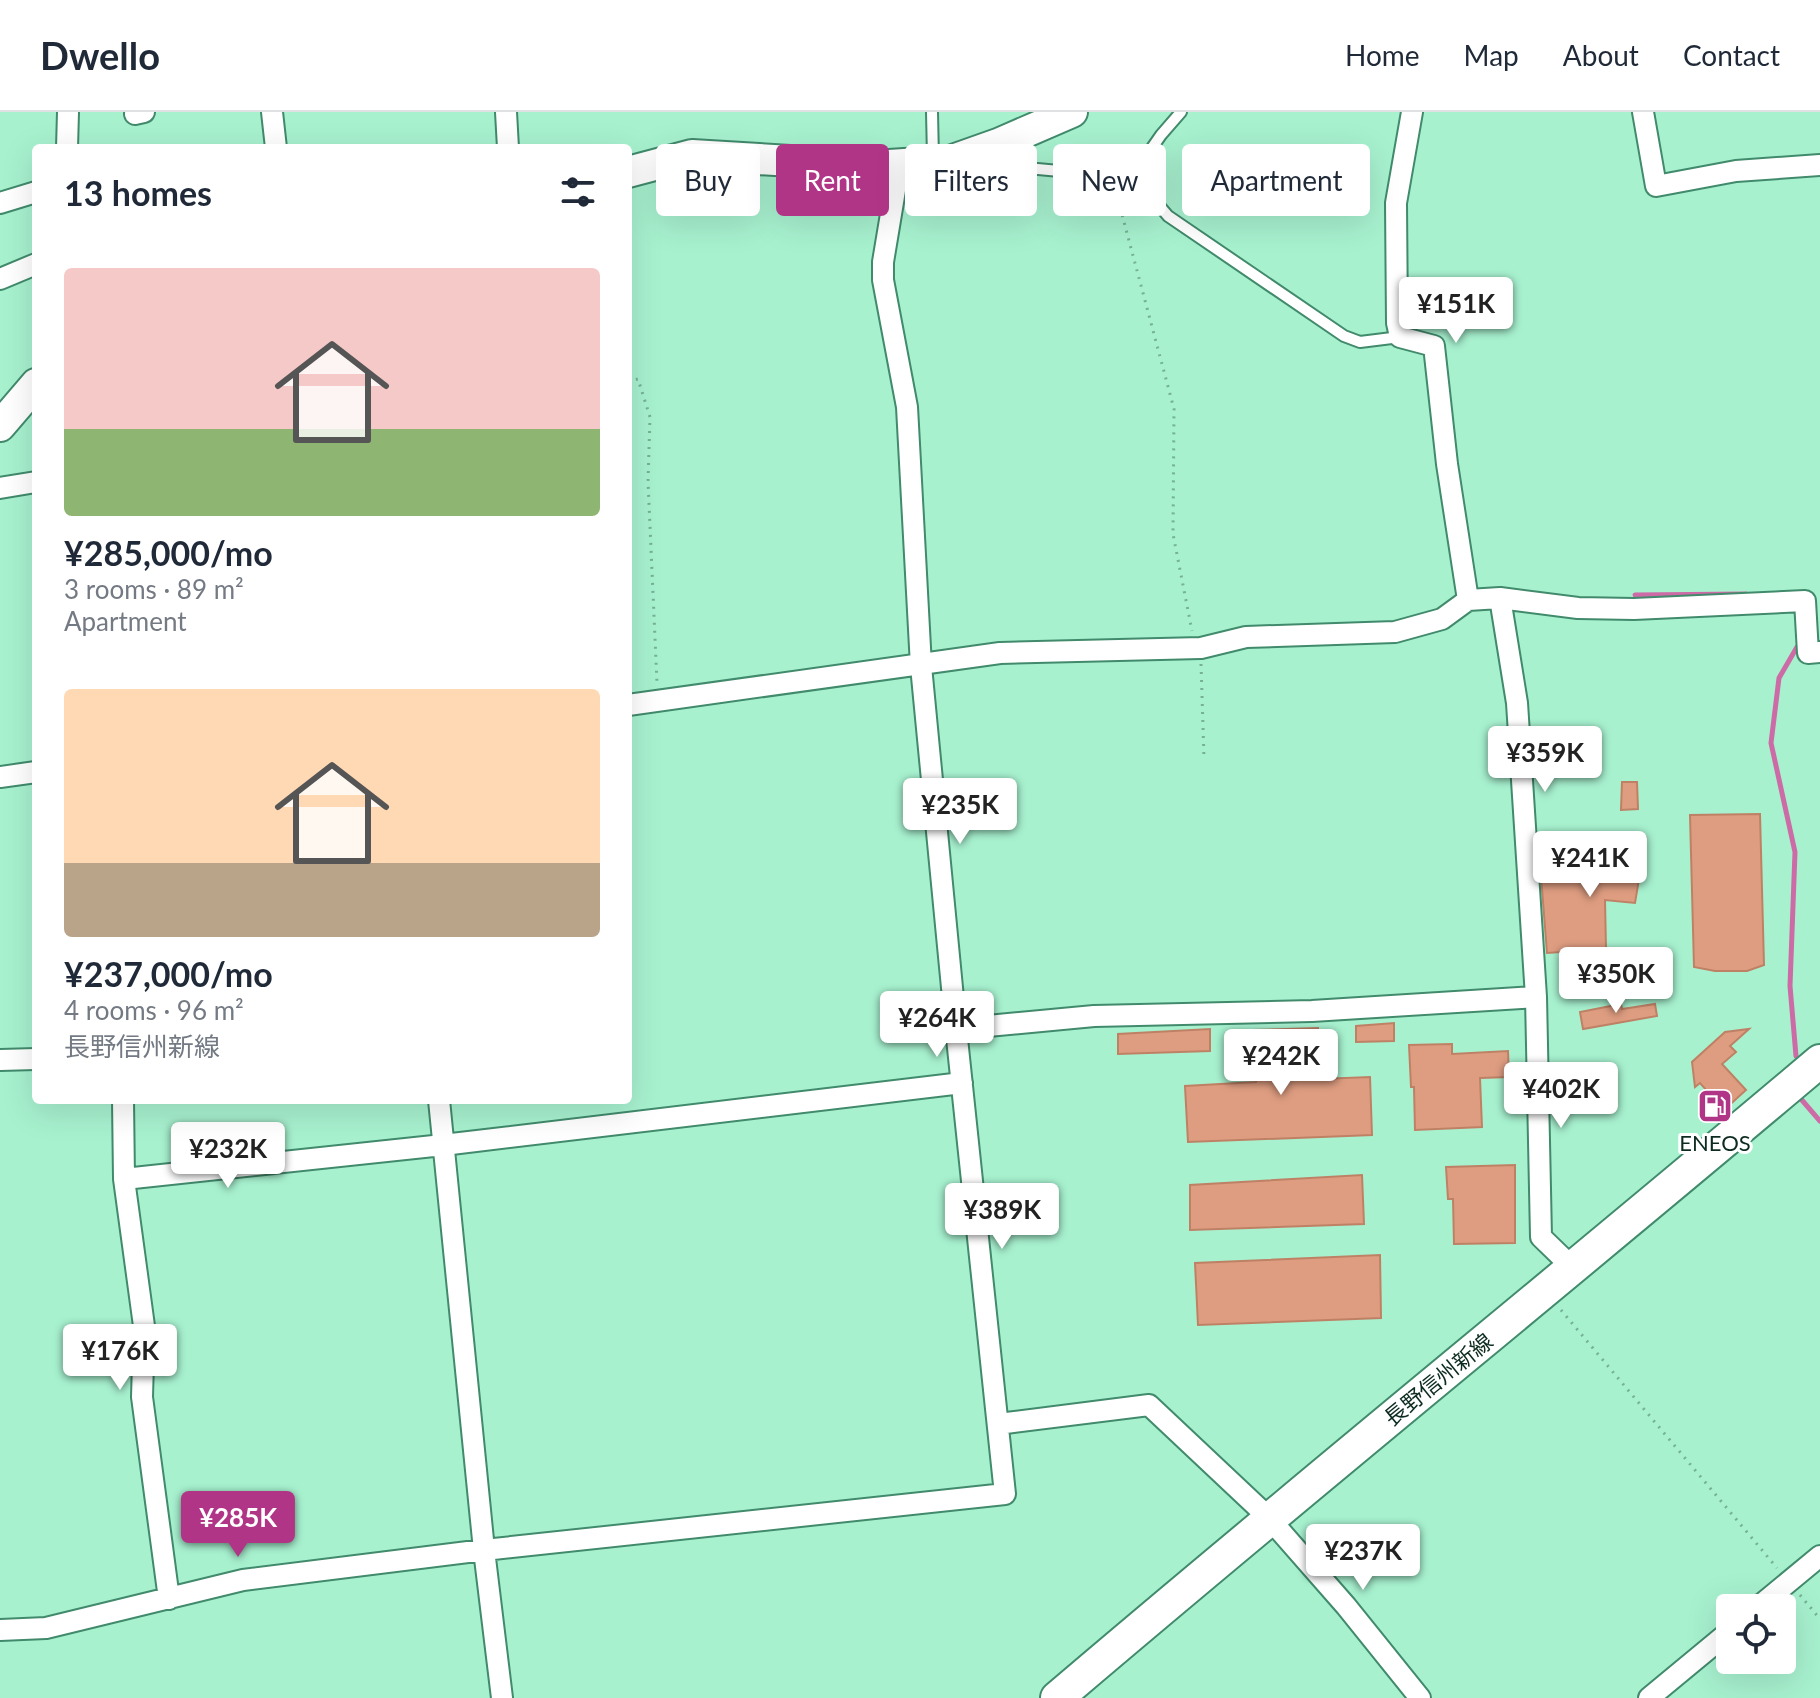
<!DOCTYPE html>
<meta charset="utf-8">
<style>
:root{--surface:#fff;--page:#f6f6f7;--text:#1f2937;--muted:#747a83;--line:#e0e1e3;--accent:#b13587}
body{margin:0;font-family:Lato,"Noto Sans JP",sans-serif;background:var(--page);color:var(--text);height:100vh;display:flex;flex-direction:column;font-size:30px;white-space:nowrap}
*{box-sizing:border-box;margin:0}
p{font-size:26px;color:var(--muted)}
.icon{flex:none;width:44px;height:44px;fill:none;stroke:currentColor;stroke-width:2;stroke-linecap:round;stroke-linejoin:round}
.map{position:relative;flex:1;overflow:hidden}
.sheet{position:absolute;left:32px;top:32px;width:600px;height:960px;display:flex;flex-direction:column;background:var(--surface);border-radius:8px;box-shadow:0 8px 32px #0002}
.sheet>*{flex:none}
.banner{position:absolute;left:656px;top:32px;width:760px;height:72px;display:flex;gap:16px}
.tools{position:absolute;left:1716px;top:1482px;display:grid;gap:16px}
.tools a{display:grid;place-items:center;width:80px;height:80px;border-radius:8px;background:var(--surface);box-shadow:0 8px 32px #0002;font-size:40px}
.price{position:absolute;translate:-50% -68px;padding:0 18px;border-radius:8px;background:#fff;color:#222;font-size:26px;line-height:52px;filter:drop-shadow(0 2px 4px #0008)}
.price::after{content:'';position:absolute;left:50%;top:48px;width:24px;height:18px;margin-left:-12px;background:inherit;clip-path:polygon(0 0,100% 0,50% 100%)}
.price.active{background:var(--accent);color:#fff}
ul{padding:0;list-style:none}
li{display:grid;align-content:center;gap:16px;height:424px;padding:0 32px}
li span{display:grid;place-items:center;height:248px;border-radius:8px;color:#555}
li>.icon{margin-inline-start:auto}
span .icon{width:144px;height:144px;fill:#fffc;stroke-width:1}
li b{font-size:34px}
h2{display:flex;justify-content:space-between;align-items:center;height:96px;padding:0 32px;font-size:34px}
.chip{padding:0 28px;border-radius:8px;background:var(--surface);box-shadow:0 8px 32px #0002;font-size:28px;line-height:72px}
.chip.active{background:var(--accent);color:#fff}
header{display:flex;align-items:center;gap:48px;box-sizing:border-box;height:112px;padding:0 40px;background:var(--surface);border-bottom:2px solid var(--line)}
header strong{font-size:38px}
nav{display:flex;gap:44px;margin-inline-start:auto;font-size:28px}
.map>svg:first-child{display:block}
.lines{fill:none;stroke-linecap:round;stroke-linejoin:round}
.stream{stroke:#cc6ba6;stroke-width:5}
.building{fill:#de9d81;stroke:#bf8165;stroke-width:2}
.lane-casing{stroke:#418a6c;stroke-width:14}
.street-casing{stroke:#418a6c;stroke-width:24}
.secondary-casing{stroke:#418a6c;stroke-width:34}
.primary-casing{stroke:#418a6c;stroke-width:36}
.path{stroke:#75b196;stroke-width:3;stroke-dasharray:2 6;stroke-linecap:butt}
.lane{stroke:#fff;stroke-width:10}
.street{stroke:#fff;stroke-width:20}
.secondary{stroke:#fff;stroke-width:30}
.primary{stroke:#fff;stroke-width:32}
.labels{text-anchor:middle;dominant-baseline:central;stroke-width:6;stroke-linejoin:round;paint-order:stroke}
.poi-label{font-size:22px;fill:#0d2c1f;stroke:#fff}
.street-label{font-size:22px;fill:#0d2c1f;stroke:#fff}
</style>
<header>
<strong>Dwello</strong>
<nav><a>Home</a><a>Map</a><a>About</a><a>Contact</a></nav>
</header>
<div class="map">
<svg width="1820" height="1586" viewBox="0 0 1820 1586">
<rect width="100%" height="100%" fill="#a7f1cf"/>
<g class="lines">
<!-- stream -->
<path class="stream" d="M1635,483L1746,482
M1796,944L1790,874L1795,740L1771,631L1779,566L1797,535
M1801,987L1820,1009"/>
</g>
<!-- building -->
<path class="building" d="M1622,670H1637L1638,697L1621,698Z
M1760,702L1764,853L1747,859H1715L1694,855L1690,703Z
M1615,721L1646,725L1635,791L1605,788L1606,837L1547,841L1541,764L1607,767Z
M1621,892L1622,897L1655,892L1657,904L1583,917L1580,900Z
M1394,911V929L1356,930V914Z
M1318,916L1320,967L1370,965L1372,1023L1188,1030L1185,974L1256,970L1253,918Z
M1210,917V939L1118,942V922Z
M1749,917L1730,934L1736,940L1722,952L1746,978L1724,998L1700,971L1695,975L1692,950L1725,920Z
M1452,932V942L1508,939L1509,965L1480,966L1482,1015L1415,1018L1414,975H1411L1409,933Z
M1515,1053V1131L1454,1132L1453,1087H1448L1446,1055Z
M1362,1063L1364,1112L1190,1118V1073Z
M1380,1143L1381,1206L1198,1213L1195,1151Z"/>
<g class="lines">
<!-- lane casing -->
<g class="lane-casing">
<path id="lane" d="M932,0L933,46
M972,51L1092,62L1113,69L1133,63L1168,104L1344,224L1360,230L1400,225
M1133,63L1161,23L1181,0"/>
</g>
<!-- street casing -->
<g class="street-casing">
<path id="street" d="M272,0L276,36
M506,0L508,36
M1412,0L1396,91L1397,211L1400,225L1434,234L1447,352L1468,488
M1643,0L1656,74L1736,59L1820,53
M135,2L144,0
M67,36L68,0
M0,91L36,80
M0,167L36,152
M0,376L36,370
M1500,486L1517,591L1536,885L1541,1125L1574,1157
M628,593L1000,541L1201,536L1246,525L1395,520L1442,507L1468,488L1500,486L1578,496L1634,497L1805,489L1808,541L1820,540
M0,665L36,660
M956,917L1094,904L1312,899L1536,885
M0,948L36,947
M123,988L124,1067L443,1033L962,971
M439,988L484,1438L502,1586
M124,1067L144,1214L142,1285L169,1487
M998,1312L1149,1293L1268,1405L1346,1494L1420,1586
M1757,1496L1820,1444
M0,1518L46,1516L243,1468L484,1438L1005,1382L956,917L921,554L907,295L883,168V150L899,54
M1649,1586L1730,1519"/>
</g>
<!-- secondary casing -->
<g class="secondary-casing">
<path id="secondary" d="M628,60L692,43L874,54L950,49L998,32L1072,0
M0,314L36,272"/>
</g>
<!-- primary casing -->
<g class="primary-casing">
<path id="primary" d="M1057,1586C1309,1371 1567,1163 1820,949"/>
</g>
<!-- path -->
<path class="path" d="M1116,80L1174,297L1173,422L1192,519
M628,269L638,267L650,305L648,369L657,571
M1201,552L1204,646
M1561,1198L1777,1456
M1800,1483L1820,1507"/>
<!-- lane -->
<use href="#lane" class="lane"/>
<!-- street -->
<use href="#street" class="street"/>
<!-- secondary -->
<use href="#secondary" class="secondary"/>
<!-- primary -->
<use href="#primary" class="primary"/>
</g>
<!-- icons -->
<defs>
<g id="fuel-square" transform="scale(1.8)"><rect x="-9" y="-9" width="18" height="18" rx="4" fill="#b13587" stroke="#fff"/><path d="M-5.5-6h7V0h2V4h1.3V-2.5L3-4.5l.8-.8L6-3V5H2.5V1h-1V6h-7ZM-4.2-4.7v3.2H.2V-4.7Z" fill="#fff"/></g>
</defs>
<g fill-rule="evenodd">
<use href="#fuel-square" x="1715" y="994"/>
</g>
<g class="labels">
<!-- poi labels -->
<g class="poi-label">
<text x="1715" y="1030">ENEOS</text>
</g>
<!-- street labels -->
<g class="street-label">
<text transform="translate(1438 1267) rotate(-39)">長野信州新線</text>
</g>
</g>
</svg>
<div class="tools">
<a><svg class="icon" aria-label="locate" viewBox="0 0 24 24"><circle cx="12" cy="12" r="6"/><path d="M12 2v4M12 18v4M2 12h4M18 12h4"/></svg></a>
</div>
<b class="price" style="left:1456px;top:233px">¥151K</b>
<b class="price" style="left:1545px;top:682px">¥359K</b>
<b class="price" style="left:960px;top:734px">¥235K</b>
<b class="price" style="left:1590px;top:787px">¥241K</b>
<b class="price" style="left:1616px;top:903px">¥350K</b>
<b class="price" style="left:937px;top:947px">¥264K</b>
<b class="price" style="left:1281px;top:985px">¥242K</b>
<b class="price" style="left:1561px;top:1018px">¥402K</b>
<b class="price" style="left:228px;top:1078px">¥232K</b>
<b class="price" style="left:1002px;top:1139px">¥389K</b>
<b class="price" style="left:120px;top:1280px">¥176K</b>
<b class="price active" style="left:238px;top:1447px">¥285K</b>
<b class="price" style="left:1363px;top:1480px">¥237K</b>
<div class="banner">
<a class="chip">Buy</a>
<a class="chip active">Rent</a>
<a class="chip">Filters</a>
<a class="chip">New</a>
<a class="chip">Apartment</a>
</div>
<section class="sheet">
<h2>13 homes<svg class="icon" aria-label="filters" viewBox="0 0 24 24"><path d="M4 7h16M4 17h16"/><circle cx="9" cy="7" r="2"/><circle cx="15" cy="17" r="2"/></svg></h2>
<ul>
<li><span style="background:linear-gradient(#f6c9c9 65%,#8fb573 0)"><svg class="icon" aria-label="home" viewBox="0 0 24 24"><path d="M3 11l9-7 9 7M6 9v11h12V9"/></svg></span><div><b>¥285,000/mo</b><p>3 rooms · 89 m²</p><p>Apartment</p></div></li>
<li><span style="background:linear-gradient(#ffd9b3 70%,#b9a48a 0)"><svg class="icon" aria-label="home" viewBox="0 0 24 24"><path d="M3 11l9-7 9 7M6 9v11h12V9"/></svg></span><div><b>¥237,000/mo</b><p>4 rooms · 96 m²</p><p>長野信州新線</p></div></li>
</ul>
</section>
</div>
